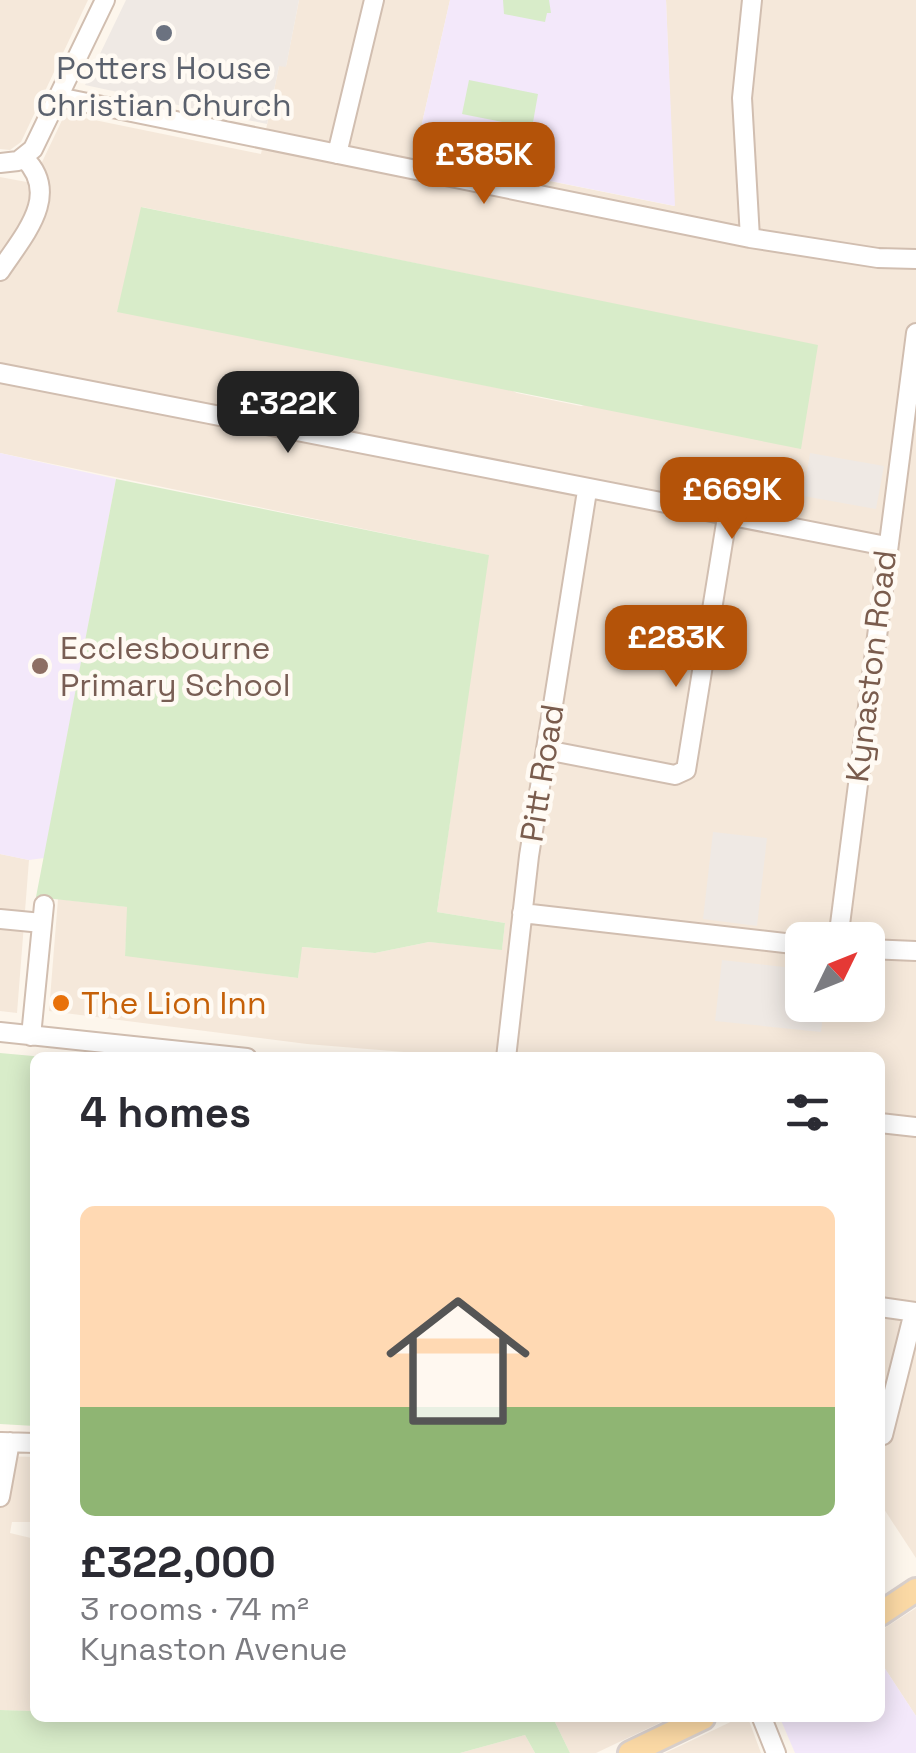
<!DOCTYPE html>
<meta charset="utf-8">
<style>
:root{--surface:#fff;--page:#f2f2f3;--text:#2b2b33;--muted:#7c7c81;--accent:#b45309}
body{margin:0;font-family:"Space Grotesk",sans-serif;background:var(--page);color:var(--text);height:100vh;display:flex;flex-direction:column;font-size:38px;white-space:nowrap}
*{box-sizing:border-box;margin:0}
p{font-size:32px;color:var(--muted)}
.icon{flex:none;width:55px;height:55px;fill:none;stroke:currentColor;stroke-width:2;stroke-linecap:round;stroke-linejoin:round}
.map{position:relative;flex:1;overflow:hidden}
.drawer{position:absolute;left:30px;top:1052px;width:855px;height:670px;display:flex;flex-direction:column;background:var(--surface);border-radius:15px;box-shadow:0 5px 25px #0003}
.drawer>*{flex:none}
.needle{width:65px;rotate:47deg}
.tools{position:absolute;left:785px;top:922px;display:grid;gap:20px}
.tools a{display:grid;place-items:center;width:100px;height:100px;border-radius:15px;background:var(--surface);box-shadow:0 5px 25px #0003;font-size:50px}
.price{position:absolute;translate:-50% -85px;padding:0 22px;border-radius:20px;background:var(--accent);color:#fff;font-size:32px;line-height:65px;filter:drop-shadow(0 2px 5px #0008)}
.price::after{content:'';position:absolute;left:50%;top:60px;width:30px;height:22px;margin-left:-15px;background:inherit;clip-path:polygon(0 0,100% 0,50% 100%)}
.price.on{background:#222;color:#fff}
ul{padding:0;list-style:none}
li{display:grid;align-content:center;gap:20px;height:530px;padding:0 50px}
li span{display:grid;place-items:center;height:310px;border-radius:15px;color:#555}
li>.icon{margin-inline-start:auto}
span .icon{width:180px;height:180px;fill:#fffc;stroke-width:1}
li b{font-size:42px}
h2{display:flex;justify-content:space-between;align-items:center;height:120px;padding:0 50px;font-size:42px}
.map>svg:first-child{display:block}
.residential{fill:#f5e8da;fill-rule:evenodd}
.industrial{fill:#efe9e4}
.education{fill:#f3e8fa}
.green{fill:#d8ecc9}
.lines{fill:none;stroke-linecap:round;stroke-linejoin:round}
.minor-casing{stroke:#d1beb0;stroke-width:22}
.major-casing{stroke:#dad1cd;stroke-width:28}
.minor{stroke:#fff;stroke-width:18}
.major{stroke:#fbd9a5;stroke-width:22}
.worship-dot{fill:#6b7280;stroke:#fffaf3;stroke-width:4}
.education-dot{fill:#8d6e63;stroke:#fffaf3;stroke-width:4}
.food-dot{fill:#e8710a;stroke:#fffaf3;stroke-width:4}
.labels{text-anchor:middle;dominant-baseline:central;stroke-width:9;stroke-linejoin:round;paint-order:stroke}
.worship-label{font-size:32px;fill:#5b616d;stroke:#fffaf3}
.education-label{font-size:32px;fill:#785e54;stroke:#fffaf3;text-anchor:start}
.street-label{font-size:32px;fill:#7a5c4d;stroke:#fffaf3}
.food-label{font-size:32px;fill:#c56008;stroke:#fffaf3;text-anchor:start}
</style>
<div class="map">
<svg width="916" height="1753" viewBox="0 0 916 1753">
<rect width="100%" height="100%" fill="#fdf6ec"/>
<!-- residential -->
<path class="residential" d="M0,0H88L21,142L10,150L0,149Z
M299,0H450L415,154L674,206L666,0H916V1558L880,1503V1058L464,1057L307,1044L49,1011L58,899L128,907L125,955L298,978L301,947L375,953L429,942L502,949L505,923L437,912L488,555L0,453V177L32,183L65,114L261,154L279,66H286ZM141,207H142L818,346L581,406L517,393ZM802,940H868V1005H802Z
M0,854L29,860L17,1013L0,1011Z
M0,1456L35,1457V1522H12L10,1533L35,1539V1711L0,1710Z
M916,1608V1716L880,1661V1631Z
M553,1718H670L596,1753H570Z
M739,1718H748L761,1753H665Z
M525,1735L535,1753H460Z"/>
<!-- industrial -->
<path class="industrial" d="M126,0H299L286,67L279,66L267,124L85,85Z
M810,453L884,466L876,509L803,496Z
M713,832L767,838L757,926L703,919Z
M722,960L802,969V1005H824L821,1032L715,1021Z"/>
<!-- education -->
<path class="education" d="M450,0H666L675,206L415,154Z
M0,453L116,479L44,858L29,860L0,854Z
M880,1661L916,1716V1753H795L780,1718H880Z"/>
<!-- green -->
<path class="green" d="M503,0H549L551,13H547L545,22L504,14Z
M469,80L538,94L532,128L462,114Z
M141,207L818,345L801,449L117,312Z
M116,479L489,555L437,912L505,923L502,950L429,942L375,953L302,947L298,978L125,956L127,907L36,897Z
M0,1053L44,1057L35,1058V1426L0,1424Z
M0,1710L35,1711V1718H553L570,1753H535L525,1735L460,1753H0Z"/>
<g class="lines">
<!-- minor casing -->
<g class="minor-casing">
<path id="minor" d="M58,97L750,238L878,258L916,259
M337,154L374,0
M0,163L18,161L33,149L105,0
M750,238L742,98L752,0
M0,271C23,236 62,195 24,158
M0,373L886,546
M546,750L675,775L686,770L727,517
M522,913L802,945
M0,919L42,923
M838,940L916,333
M868,949L916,951
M0,1032L247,1058
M31,1036L44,905
M506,1058L529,856L587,491
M880,1123L916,1127
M880,1307L916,1312
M883,1435L914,1312
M1,1442L35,1443
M0,1497L10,1442
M762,1718L776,1753"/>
</g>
<!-- major casing -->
<g class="major-casing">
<path id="major" d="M880,1614L916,1590
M630,1753L703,1718"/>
</g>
<!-- minor -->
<use href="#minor" class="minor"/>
<!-- major -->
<use href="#major" class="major"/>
</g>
<!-- markers -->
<circle class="worship-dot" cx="164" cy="33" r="10"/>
<circle class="education-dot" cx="40" cy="666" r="10"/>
<circle class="food-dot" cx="61" cy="1003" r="10"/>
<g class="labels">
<!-- worship labels -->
<g class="worship-label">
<text x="164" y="68">Potters House<tspan x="164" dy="37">Christian Church</tspan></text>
</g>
<!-- education labels -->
<g class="education-label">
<text x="60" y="648">Ecclesbourne<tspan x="60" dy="37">Primary School</tspan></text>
</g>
<!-- street labels -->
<g class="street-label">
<text transform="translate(871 666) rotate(-83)">Kynaston Road</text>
<text transform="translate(542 773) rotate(-81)">Pitt Road</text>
</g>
<!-- food labels -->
<g class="food-label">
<text x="81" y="1003">The Lion Inn</text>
</g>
</g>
</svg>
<div class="tools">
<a><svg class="needle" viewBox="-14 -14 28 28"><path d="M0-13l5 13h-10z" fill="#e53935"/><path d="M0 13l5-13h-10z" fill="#7c7c81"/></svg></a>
</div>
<b class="price" style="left:484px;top:207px">£385K</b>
<b class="price on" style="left:288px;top:456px">£322K</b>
<b class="price" style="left:732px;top:542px">£669K</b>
<b class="price" style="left:676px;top:690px">£283K</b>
<section class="drawer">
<h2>4 homes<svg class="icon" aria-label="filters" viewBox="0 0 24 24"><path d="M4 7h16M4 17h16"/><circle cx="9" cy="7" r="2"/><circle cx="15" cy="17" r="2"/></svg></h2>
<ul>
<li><span style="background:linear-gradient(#ffd9b3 65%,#8fb573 0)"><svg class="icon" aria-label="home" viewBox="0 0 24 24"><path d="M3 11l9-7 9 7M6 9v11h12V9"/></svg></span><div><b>£322,000</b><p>3 rooms · 74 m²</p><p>Kynaston Avenue</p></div></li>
</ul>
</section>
</div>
